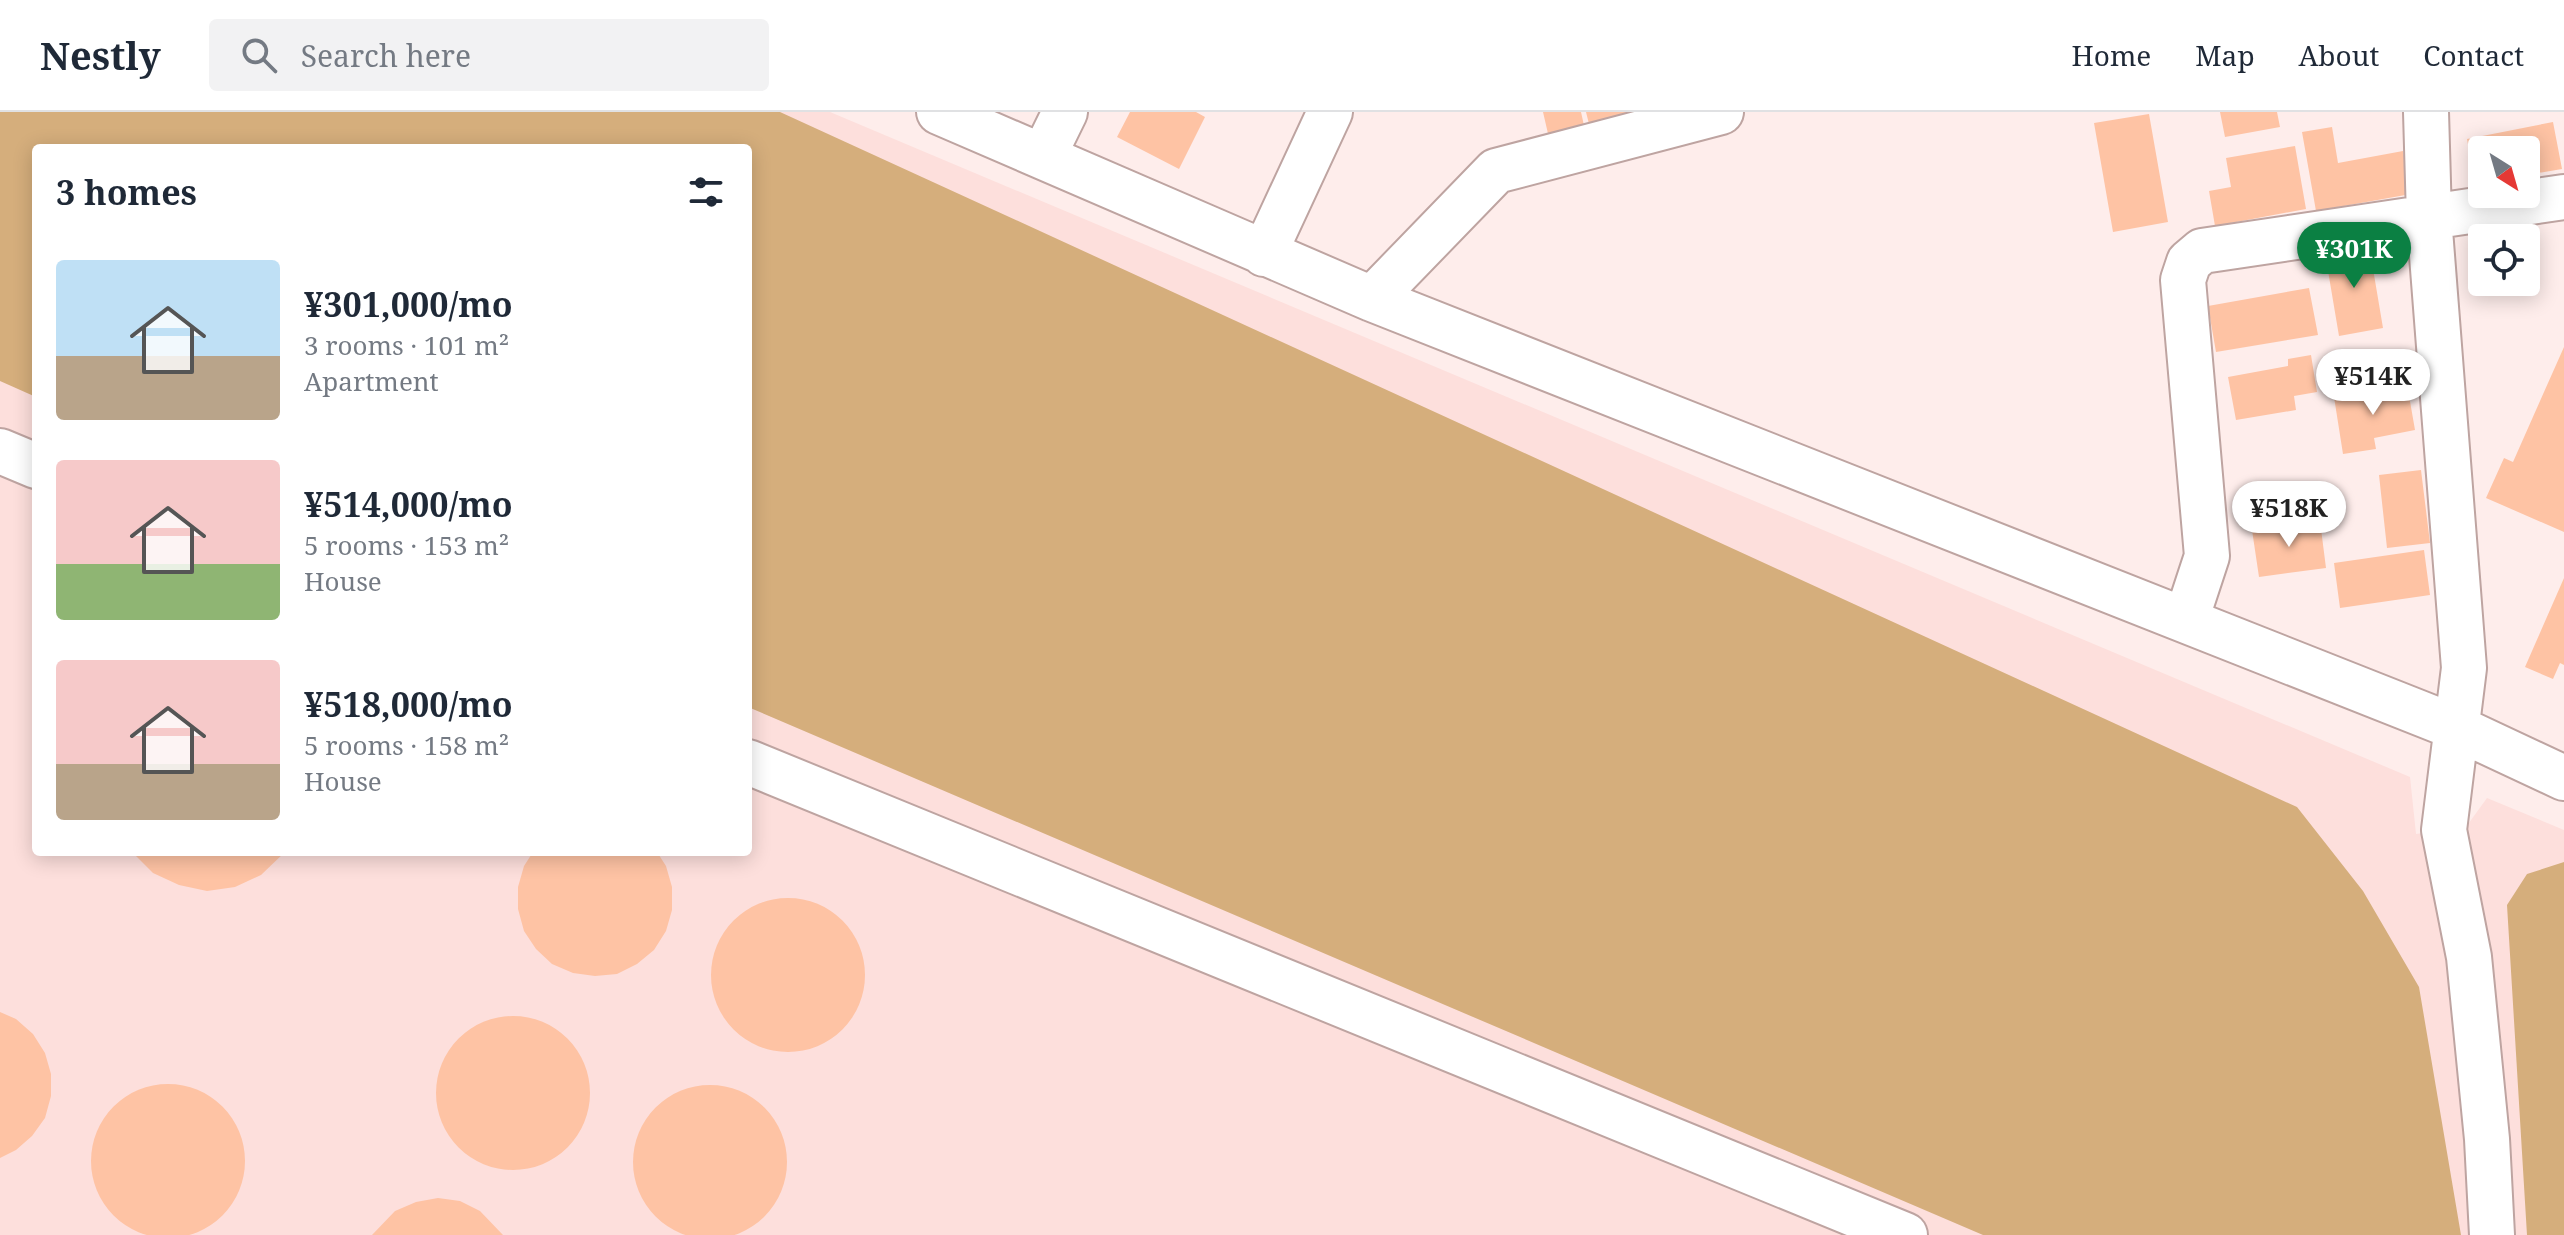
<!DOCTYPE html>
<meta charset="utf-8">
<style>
:root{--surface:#fff;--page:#f2f2f3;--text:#1f2937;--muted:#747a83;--line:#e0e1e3;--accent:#0b8043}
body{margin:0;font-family:"Noto Serif",serif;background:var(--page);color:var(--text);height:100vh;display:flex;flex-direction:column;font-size:30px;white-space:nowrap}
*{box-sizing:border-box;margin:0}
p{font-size:26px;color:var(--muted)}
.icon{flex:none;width:44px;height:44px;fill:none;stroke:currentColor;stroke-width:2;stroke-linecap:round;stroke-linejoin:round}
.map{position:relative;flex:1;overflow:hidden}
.side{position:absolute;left:32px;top:32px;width:720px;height:712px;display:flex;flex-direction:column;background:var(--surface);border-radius:8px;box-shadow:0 4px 20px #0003}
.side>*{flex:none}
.needle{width:52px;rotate:143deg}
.tools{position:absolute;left:2468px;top:24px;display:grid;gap:16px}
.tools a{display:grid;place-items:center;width:72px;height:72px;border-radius:8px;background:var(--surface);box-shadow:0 4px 20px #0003;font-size:40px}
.price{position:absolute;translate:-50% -68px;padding:0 18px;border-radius:28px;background:#fff;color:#222;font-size:26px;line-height:52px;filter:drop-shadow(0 2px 4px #0008)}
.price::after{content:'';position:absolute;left:50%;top:48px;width:24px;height:18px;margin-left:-12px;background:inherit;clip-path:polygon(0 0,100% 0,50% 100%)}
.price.on{background:var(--accent);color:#fff}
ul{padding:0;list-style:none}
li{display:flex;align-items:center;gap:24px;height:200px;padding:0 24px}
li span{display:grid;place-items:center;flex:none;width:224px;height:160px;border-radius:8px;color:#555}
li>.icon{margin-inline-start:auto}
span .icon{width:96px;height:96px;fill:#fffc;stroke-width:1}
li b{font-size:34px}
h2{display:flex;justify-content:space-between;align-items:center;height:96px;padding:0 24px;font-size:34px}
header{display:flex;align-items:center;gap:48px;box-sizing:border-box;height:112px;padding:0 40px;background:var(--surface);border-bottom:2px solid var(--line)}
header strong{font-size:38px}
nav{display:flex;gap:44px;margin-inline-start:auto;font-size:28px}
.search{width:560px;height:72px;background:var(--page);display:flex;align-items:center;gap:20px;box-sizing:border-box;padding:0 28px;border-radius:8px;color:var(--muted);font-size:30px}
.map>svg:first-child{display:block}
.built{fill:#fddfdc;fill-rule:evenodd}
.forest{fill:#d5ae7c}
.building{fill:#fec3a4}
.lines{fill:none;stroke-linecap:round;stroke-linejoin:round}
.minor-casing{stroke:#bea4a1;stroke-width:48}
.minor{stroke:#fff;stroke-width:44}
</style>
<header>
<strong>Nestly</strong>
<div class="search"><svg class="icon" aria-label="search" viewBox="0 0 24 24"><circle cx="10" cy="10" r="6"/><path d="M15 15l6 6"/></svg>Search here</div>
<nav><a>Home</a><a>Map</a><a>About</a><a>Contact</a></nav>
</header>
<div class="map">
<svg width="2564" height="1123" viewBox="0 0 2564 1123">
<rect width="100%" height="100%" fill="#feedeb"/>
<!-- built -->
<path class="built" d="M0,0H830L2410,665L2416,722L2466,715L2487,686L2564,718V1123H0ZM36,36H748V740H36Z"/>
<!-- forest -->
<path class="forest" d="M0,0H780L2297,695L2363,779L2419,875L2461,1123H1983L748,595V36H36V285L0,269Z
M2564,750V1123H2527L2507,793L2527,762Z"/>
<!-- building -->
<path class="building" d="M1130,0H1196L1205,5L1179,57L1117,25Z
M1543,0H1581L1585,18L1549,26Z
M1586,0H1649L1591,20Z
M2220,0H2277L2280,15L2225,25Z
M2149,2L2168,110L2113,120L2094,11Z
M2553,10L2562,57L2526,63V38H2482V72L2475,73L2467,27Z
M2332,15L2338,51L2403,39L2411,82L2316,99L2302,20Z
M2295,34L2306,97L2215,114L2209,79L2231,75L2226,46Z
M2369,133L2383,216L2339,224L2325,141Z
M2309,176L2318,223L2216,240L2208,194Z
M2564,235V420L2486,386L2504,346L2513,350Z
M2311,243L2317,280L2294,284L2296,298L2236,308L2228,265L2288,254V247Z
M2407,272L2415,318L2374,326L2376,337L2343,342L2334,285Z
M2421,358L2430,431L2387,436L2379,363Z
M2320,409L2326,456L2259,465L2252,418Z
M2424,438L2430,483L2340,496L2334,451Z
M2564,466V553L2560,551L2553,567L2525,555Z
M132,740H285L261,763L235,775L207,779L179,773L153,761Z
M533,740H657L666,754L672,775V798L666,819L654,838L637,852L617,862L595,864L573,861L552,852L536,837L524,819L518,797V775L524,754Z
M711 863a77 77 0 1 1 154 0a77 77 0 1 1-154 0Z
M0,900L16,907L33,922L45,941L51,962V984L45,1006L32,1024L16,1038L0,1046Z
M436 981a77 77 0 1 1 154 0a77 77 0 1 1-154 0Z
M91 1049a77 77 0 1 1 154 0a77 77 0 1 1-154 0Z
M633 1050a77 77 0 1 1 154 0a77 77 0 1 1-154 0Z
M438,1086L460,1089L480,1099L503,1123H372L395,1099L416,1090Z"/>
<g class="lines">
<!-- minor casing -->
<g class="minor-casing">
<path id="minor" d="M939,0L1372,187L2455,615L2564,666
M2426,0L2429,105L2464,556L2444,718L2469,845L2487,1027L2492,1123
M1043,45L1065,0
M1264,142L1330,0
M1372,187L1496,59L1721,0
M0,339L36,354
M2186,508L2207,444L2183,168L2189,150L2202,139L2564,85
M748,650L1905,1123"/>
</g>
<!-- minor -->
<use href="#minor" class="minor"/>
</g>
</svg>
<div class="tools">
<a><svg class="needle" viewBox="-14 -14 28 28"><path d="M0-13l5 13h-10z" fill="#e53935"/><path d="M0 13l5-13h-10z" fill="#747a83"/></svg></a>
<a><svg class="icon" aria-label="locate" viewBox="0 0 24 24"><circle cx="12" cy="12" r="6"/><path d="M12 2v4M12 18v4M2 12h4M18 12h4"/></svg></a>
</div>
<b class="price on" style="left:2354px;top:178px">¥301K</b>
<b class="price" style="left:2373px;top:305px">¥514K</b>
<b class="price" style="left:2289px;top:437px">¥518K</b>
<section class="side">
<h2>3 homes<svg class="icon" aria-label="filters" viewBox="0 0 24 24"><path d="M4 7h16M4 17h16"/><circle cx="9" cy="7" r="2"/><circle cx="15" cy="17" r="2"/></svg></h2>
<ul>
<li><span style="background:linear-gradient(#bfe0f5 60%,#b9a48a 0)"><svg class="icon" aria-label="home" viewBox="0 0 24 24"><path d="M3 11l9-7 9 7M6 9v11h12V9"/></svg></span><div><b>¥301,000/mo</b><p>3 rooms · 101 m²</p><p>Apartment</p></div></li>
<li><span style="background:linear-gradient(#f6c9c9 65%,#8fb573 0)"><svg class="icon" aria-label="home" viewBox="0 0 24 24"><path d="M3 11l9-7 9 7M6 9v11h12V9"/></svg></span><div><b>¥514,000/mo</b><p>5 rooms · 153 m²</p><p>House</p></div></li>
<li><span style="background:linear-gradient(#f6c9c9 65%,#b9a48a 0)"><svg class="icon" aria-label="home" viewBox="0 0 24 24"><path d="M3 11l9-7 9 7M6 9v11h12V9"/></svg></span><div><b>¥518,000/mo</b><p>5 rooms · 158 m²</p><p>House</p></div></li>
</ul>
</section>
</div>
